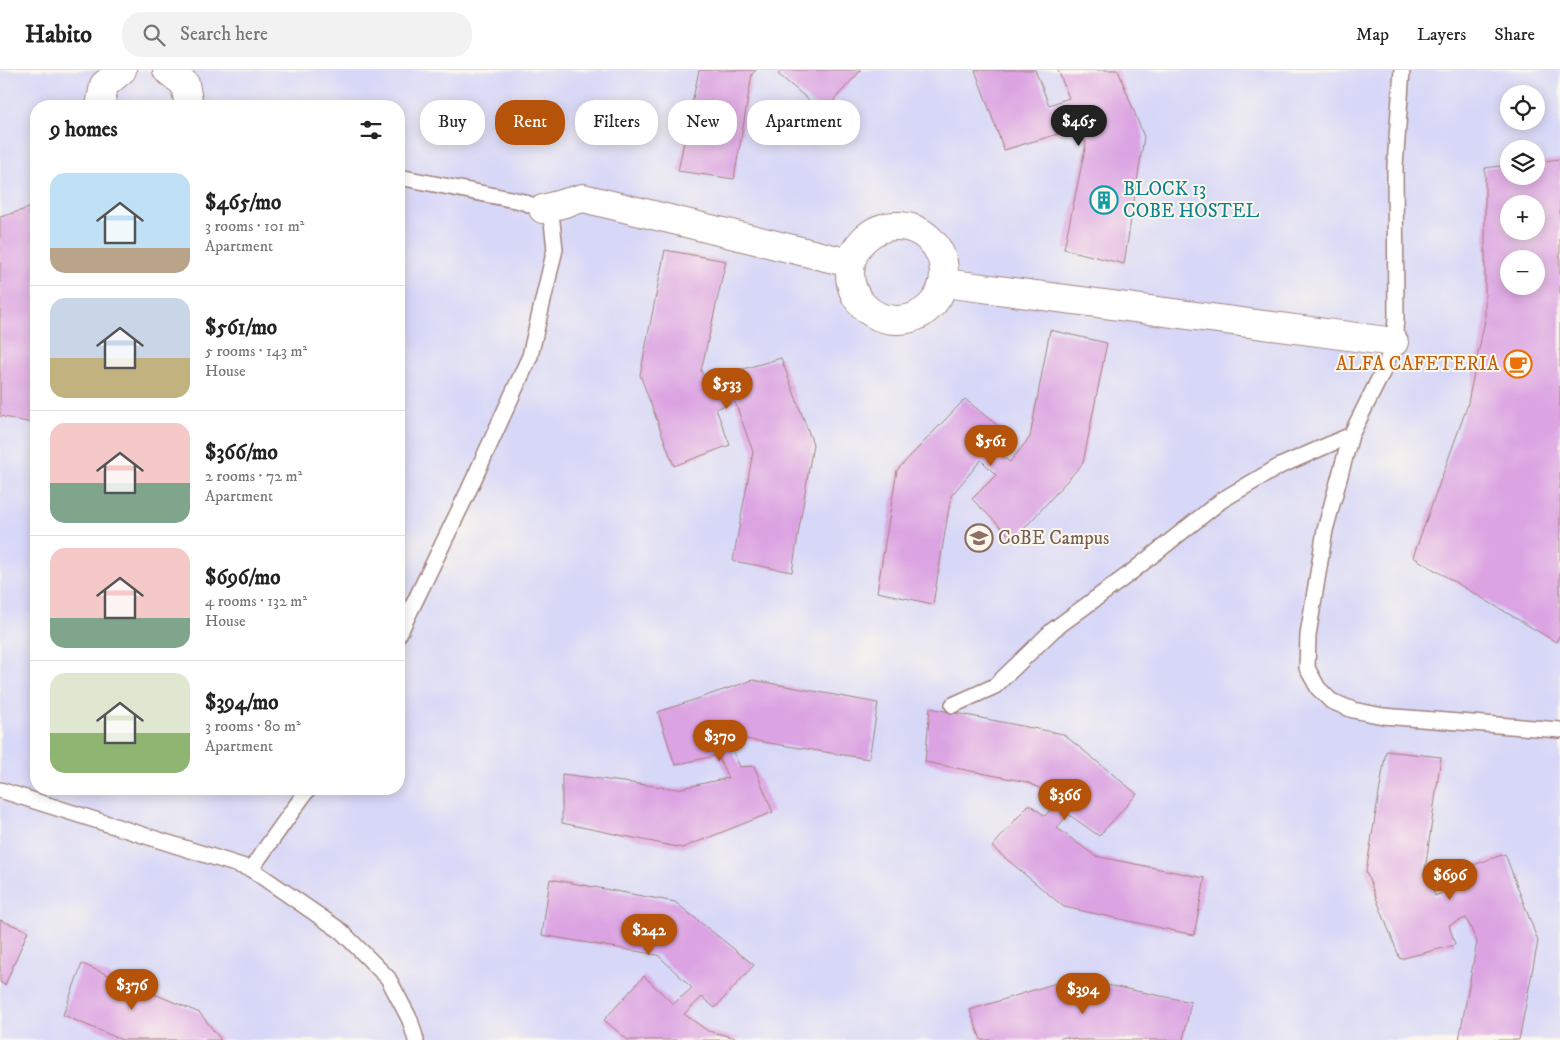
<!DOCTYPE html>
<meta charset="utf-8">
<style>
:root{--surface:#fff;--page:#f2f2f2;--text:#222;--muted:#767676;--line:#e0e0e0;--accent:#b45309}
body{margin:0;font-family:"IM FELL DW Pica",serif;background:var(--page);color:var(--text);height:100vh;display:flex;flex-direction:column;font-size:19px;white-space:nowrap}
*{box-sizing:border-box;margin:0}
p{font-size:16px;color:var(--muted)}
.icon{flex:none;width:28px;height:28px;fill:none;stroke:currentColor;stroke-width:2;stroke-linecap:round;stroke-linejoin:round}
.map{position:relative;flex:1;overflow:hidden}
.details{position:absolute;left:30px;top:30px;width:375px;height:695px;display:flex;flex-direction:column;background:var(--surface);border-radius:20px;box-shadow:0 2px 12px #0003}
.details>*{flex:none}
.hud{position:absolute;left:420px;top:30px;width:475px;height:45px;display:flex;gap:10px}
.fabs{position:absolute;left:1500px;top:15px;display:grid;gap:10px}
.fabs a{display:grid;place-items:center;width:45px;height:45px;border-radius:50%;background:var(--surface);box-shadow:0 2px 12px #0003;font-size:25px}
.price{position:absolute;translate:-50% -42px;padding:0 11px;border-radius:18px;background:var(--accent);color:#fff;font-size:16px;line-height:32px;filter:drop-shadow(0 1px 2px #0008)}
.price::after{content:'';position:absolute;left:50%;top:30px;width:15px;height:11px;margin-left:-8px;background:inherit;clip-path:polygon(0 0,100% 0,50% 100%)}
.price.selected{background:#222;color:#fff}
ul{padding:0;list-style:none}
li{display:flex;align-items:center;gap:15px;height:125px;padding:0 20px}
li+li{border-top:1px solid var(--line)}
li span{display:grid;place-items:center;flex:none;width:140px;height:100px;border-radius:15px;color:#555}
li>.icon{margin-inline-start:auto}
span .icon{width:60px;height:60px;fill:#fffc;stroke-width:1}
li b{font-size:21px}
h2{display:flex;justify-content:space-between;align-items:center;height:60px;padding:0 20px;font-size:21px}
.pill{padding:0 18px;border-radius:20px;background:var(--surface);box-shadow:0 2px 12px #0003;font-size:18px;line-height:45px}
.pill.selected{background:var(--accent);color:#fff}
header{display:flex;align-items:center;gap:30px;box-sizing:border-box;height:70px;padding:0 25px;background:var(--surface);border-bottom:1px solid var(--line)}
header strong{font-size:24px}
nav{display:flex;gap:28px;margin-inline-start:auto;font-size:18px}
.search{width:350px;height:45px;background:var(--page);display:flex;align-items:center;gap:12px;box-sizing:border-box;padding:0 18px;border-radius:20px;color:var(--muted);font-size:19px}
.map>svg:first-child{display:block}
.built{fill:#d7d7f8;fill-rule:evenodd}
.building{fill:#dba3e2;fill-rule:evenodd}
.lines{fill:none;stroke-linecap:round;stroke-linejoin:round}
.lane-casing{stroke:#a0827d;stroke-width:18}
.street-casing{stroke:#a0827d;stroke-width:30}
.lane{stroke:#fff;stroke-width:15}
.street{stroke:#fff;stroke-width:28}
.labels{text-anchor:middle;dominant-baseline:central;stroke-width:4;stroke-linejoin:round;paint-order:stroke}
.culture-label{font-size:19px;fill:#0d838f;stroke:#fbf7ec;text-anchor:start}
.food-label{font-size:19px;fill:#c56008;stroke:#fbf7ec;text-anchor:end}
.education-label{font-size:19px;fill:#785e54;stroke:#fbf7ec;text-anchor:start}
</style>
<header>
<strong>Habito</strong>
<div class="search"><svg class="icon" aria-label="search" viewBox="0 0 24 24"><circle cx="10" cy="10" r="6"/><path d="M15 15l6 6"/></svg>Search here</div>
<nav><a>Map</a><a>Layers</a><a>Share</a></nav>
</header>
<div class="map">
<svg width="1560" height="970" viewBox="0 0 1560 970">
<rect width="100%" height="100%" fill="#fbf7ec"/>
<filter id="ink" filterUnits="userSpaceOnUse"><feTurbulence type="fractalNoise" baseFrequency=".02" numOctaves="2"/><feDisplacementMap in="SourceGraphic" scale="10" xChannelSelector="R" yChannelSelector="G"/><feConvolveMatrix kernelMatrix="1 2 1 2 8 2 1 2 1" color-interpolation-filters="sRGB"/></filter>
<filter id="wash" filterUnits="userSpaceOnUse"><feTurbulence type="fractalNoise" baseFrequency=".0096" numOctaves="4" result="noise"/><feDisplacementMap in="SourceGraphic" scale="20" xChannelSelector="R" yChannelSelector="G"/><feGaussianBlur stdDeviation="1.12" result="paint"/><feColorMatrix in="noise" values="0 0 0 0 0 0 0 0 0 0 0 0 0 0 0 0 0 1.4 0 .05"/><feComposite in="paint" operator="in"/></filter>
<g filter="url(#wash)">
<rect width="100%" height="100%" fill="#f6e5cf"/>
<!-- built -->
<path class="built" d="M0,0H1560V970H0ZM1509,24H1536V51H1509ZM36,36H399V719H36ZM1509,79H1536V106H1509ZM1509,134H1536V161H1509ZM1509,189H1536V216H1509Z"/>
<g id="blocks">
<!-- building -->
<path class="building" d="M699,0H756L752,4L734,109L678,101Z
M782,0H861L823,42L778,4Z
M975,0H1035L1049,35L1069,28L1058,0H1118L1144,67L1124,194L1064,179L1086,74L1076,41L1054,50L1058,64L1004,80Z
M1560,89V564L1556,572L1413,487L1467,337L1485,250V98L1509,95V106H1536V92ZM1509,134H1536V161H1509ZM1509,189H1536V216H1509Z
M29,138L36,161V354L0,346V147Z
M665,180L726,191L701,301L713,322L731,319L726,304L781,288L813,374L792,502L733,491L753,382L735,332L716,339L730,375L674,396L640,305Z
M1050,260L1107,273L1083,393L1014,470L972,429L996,405L981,390L951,426L933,534L877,522L897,400L965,329L1010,366L993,380L1010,392L1030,367Z
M753,610L878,633L869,689L744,669L732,680L740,697L754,696L773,742L682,778L562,753V704L677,719L728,708L718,685L675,695L658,642Z
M930,638L1063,664L1137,724L1099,766L1068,744L1057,758L1095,786L1205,808L1194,865L1064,837L992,777L1029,734L1045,746L1059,728L1027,712L925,692Z
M1386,681L1441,687L1425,800L1435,826L1456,817L1453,802L1505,784L1538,871L1519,970H1459L1477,872L1466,848L1449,855L1455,875L1400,889L1366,802Z
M550,809L675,832L754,895L715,938L702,927L684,944L708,961L744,970H628L604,950L644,906L673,934L692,918L658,885L542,865Z
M0,850L28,861L5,915L0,912Z
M82,894L200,943L221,970H122L63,945Z
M1072,908L1191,932L1183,970H1078L1065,967L1055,970H981L970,940Z"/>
</g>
</g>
<g filter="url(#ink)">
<use href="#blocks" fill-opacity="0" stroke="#a0827d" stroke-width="1"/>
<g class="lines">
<!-- lane casing -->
<g class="lane-casing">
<path id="lane" d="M1402,0L1395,96L1396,249L1394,272L1385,297L1351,365L1325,460L1308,565L1307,598L1318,618L1331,631L1353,640L1383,646L1560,660
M399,107L520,131L543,139L552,152L555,179L530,286L467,424L399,564
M953,635L995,616L1053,560L1129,504L1222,430L1280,396L1351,365
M0,720L251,799L341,861L388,908L410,950L416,970
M251,799L308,719"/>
</g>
<!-- street casing -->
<g class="street-casing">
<path id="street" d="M167,0L185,14L189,36
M100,36L104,15L122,0
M543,139L583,128L850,193
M850 203a47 47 0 1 1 94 0a47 47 0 1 1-94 0Z
M945,213L1394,272"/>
</g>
<!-- lane -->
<use href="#lane" class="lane"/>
<!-- street -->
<use href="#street" class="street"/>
</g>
</g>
<!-- icons -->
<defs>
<g id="building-ring" transform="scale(1.4375)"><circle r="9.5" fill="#fbf7ec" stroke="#0f9aa8" stroke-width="1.5"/><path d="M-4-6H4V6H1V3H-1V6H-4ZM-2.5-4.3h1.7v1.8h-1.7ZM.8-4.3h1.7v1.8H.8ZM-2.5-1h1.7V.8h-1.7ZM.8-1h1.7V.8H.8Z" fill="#0f9aa8"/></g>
<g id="cafe-ring" transform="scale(1.4375)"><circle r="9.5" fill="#fbf7ec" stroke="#e8710a" stroke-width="1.5"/><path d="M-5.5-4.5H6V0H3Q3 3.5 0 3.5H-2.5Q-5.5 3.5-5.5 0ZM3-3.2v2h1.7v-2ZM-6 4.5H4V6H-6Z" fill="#e8710a"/></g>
<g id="university-ring" transform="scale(1.4375)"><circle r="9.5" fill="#fbf7ec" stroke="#8d6e63" stroke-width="1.5"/><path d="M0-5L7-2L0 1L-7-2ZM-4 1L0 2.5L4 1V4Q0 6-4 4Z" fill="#8d6e63"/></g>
</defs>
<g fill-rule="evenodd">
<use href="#building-ring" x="1104" y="130"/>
<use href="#cafe-ring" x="1518" y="294"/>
<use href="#university-ring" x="979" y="468"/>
</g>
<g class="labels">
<!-- culture labels -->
<g class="culture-label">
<text x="1123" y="119">BLOCK 13<tspan x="1123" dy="22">COBE HOSTEL</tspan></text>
</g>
<!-- food labels -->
<g class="food-label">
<text x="1499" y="294">ALFA CAFETERIA</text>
</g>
<!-- education labels -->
<g class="education-label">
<text x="998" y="468">CoBE Campus</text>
</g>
</g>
</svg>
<div class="fabs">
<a><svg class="icon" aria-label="locate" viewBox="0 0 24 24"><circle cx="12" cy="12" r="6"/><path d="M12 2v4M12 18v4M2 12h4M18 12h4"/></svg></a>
<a><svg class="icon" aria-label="layers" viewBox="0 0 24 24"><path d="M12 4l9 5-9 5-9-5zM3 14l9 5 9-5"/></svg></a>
<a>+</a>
<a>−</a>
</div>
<b class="price selected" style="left:1079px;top:77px">$465</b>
<b class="price" style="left:727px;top:340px">$533</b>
<b class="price" style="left:991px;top:397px">$561</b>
<b class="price" style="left:720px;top:692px">$370</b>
<b class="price" style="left:1065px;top:751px">$366</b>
<b class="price" style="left:1450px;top:831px">$696</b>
<b class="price" style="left:649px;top:886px">$242</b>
<b class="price" style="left:132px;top:941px">$376</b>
<b class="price" style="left:1083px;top:945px">$394</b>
<div class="hud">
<a class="pill">Buy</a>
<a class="pill selected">Rent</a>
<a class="pill">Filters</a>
<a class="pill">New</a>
<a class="pill">Apartment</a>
</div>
<section class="details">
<h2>9 homes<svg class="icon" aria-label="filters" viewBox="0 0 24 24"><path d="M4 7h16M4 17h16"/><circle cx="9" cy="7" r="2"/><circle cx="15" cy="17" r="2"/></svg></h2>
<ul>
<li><span style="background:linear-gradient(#bfe0f5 75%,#b9a48a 0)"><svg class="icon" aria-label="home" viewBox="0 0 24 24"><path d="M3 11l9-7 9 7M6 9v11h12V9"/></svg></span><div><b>$465/mo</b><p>3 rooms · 101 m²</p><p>Apartment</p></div></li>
<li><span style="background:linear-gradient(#c9d6e8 60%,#c2b280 0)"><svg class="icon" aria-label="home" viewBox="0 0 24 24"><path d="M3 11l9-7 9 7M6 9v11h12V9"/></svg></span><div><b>$561/mo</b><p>5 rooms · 143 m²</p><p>House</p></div></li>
<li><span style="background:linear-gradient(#f6c9c9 60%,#7fa58c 0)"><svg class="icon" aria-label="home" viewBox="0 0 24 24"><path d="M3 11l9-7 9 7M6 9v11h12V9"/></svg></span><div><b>$366/mo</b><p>2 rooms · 72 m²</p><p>Apartment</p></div></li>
<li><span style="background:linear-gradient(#f6c9c9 70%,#7fa58c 0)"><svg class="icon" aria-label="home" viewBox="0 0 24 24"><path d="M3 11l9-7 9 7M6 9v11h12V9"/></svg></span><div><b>$696/mo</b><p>4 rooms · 132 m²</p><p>House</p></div></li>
<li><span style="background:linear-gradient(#dfe7d0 60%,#8fb573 0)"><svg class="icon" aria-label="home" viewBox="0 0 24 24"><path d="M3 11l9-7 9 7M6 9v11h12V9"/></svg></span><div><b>$394/mo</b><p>3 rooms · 80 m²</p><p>Apartment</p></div></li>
</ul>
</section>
</div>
